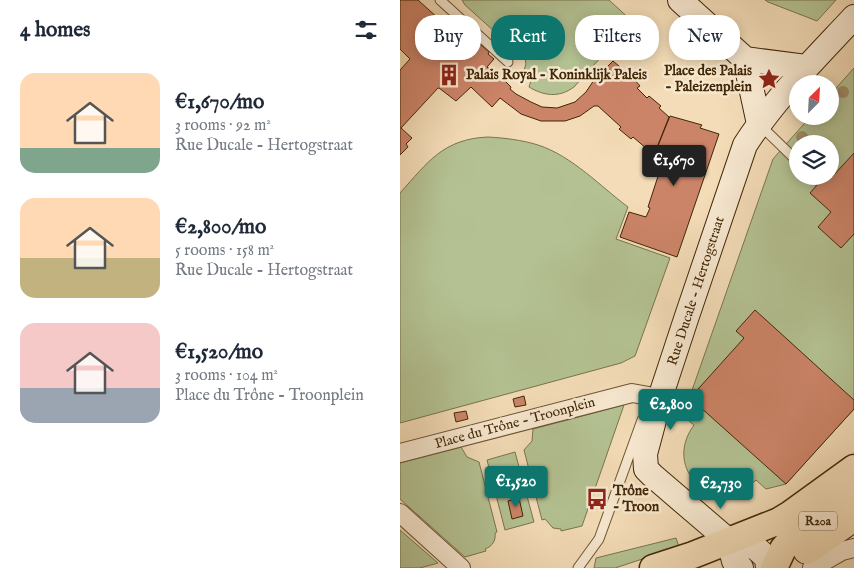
<!DOCTYPE html>
<meta charset="utf-8">
<style>
:root{--surface:#fff;--page:#f2f2f3;--text:#1f2937;--muted:#747a83;--accent:#0f766e}
body{margin:0;font-family:"IM FELL English",serif;background:var(--page);color:var(--text);height:100vh;display:flex;flex-direction:column;font-size:19px;white-space:nowrap}
*{box-sizing:border-box;margin:0}
p{font-size:16px;color:var(--muted)}
.icon{flex:none;width:28px;height:28px;fill:none;stroke:currentColor;stroke-width:2;stroke-linecap:round;stroke-linejoin:round}
.map{position:relative;flex:1;overflow:hidden}
.panel{display:flex;flex-direction:column;background:var(--surface);width:400px}
.panel>*{flex:none}
.hud{position:absolute;left:15px;top:15px;width:364px;height:45px;display:flex;gap:10px}
.needle{width:32px;rotate:24deg}
.tools{position:absolute;left:389px;top:75px;display:grid;gap:10px}
.tools a{display:grid;place-items:center;width:50px;height:50px;border-radius:50%;background:var(--surface);box-shadow:0 2px 12px #0003;font-size:25px}
.price{position:absolute;translate:-50% -42px;padding:0 11px;border-radius:5px;background:var(--accent);color:#fff;font-size:16px;line-height:32px;filter:drop-shadow(0 1px 2px #0008)}
.price::after{content:'';position:absolute;left:50%;top:30px;width:15px;height:11px;margin-left:-8px;background:inherit;clip-path:polygon(0 0,100% 0,50% 100%)}
.price.current{background:#222;color:#fff}
ul{padding:0;list-style:none}
li{display:flex;align-items:center;gap:15px;height:125px;padding:0 20px}
li span{display:grid;place-items:center;flex:none;width:140px;height:100px;border-radius:15px;color:#555}
li>.icon{margin-inline-start:auto}
span .icon{width:60px;height:60px;fill:#fffc;stroke-width:1}
li b{font-size:21px}
h2{display:flex;justify-content:space-between;align-items:center;height:60px;padding:0 20px;font-size:21px}
.chip{padding:0 18px;border-radius:20px;background:var(--surface);box-shadow:0 2px 12px #0003;font-size:18px;line-height:45px}
.chip.current{background:var(--accent);color:#fff}
main{display:flex;flex:1;min-height:0}
.map>svg:first-child{display:block}
.green{fill:#b4c293;stroke:#7a744d;fill-rule:evenodd}
.building{fill:#cc8468;stroke:#412707}
.lines{fill:none;stroke-linecap:round;stroke-linejoin:round}
.lane-casing{stroke:#6e5433;stroke-width:11}
.street-casing{stroke:#6e5433;stroke-width:20}
.secondary-casing{stroke:#412707;stroke-width:26}
.primary-casing{stroke:#412707;stroke-width:29}
.highway-casing{stroke:#412707;stroke-width:30}
.lane{stroke:#f7e8d0;stroke-width:9}
.street{stroke:#f7e8d0;stroke-width:18}
.secondary{stroke:#f7e8d0;stroke-width:24}
.primary{stroke:#f3dcb7;stroke-width:26}
.highway{stroke:#f3dcb7;stroke-width:28}
.tree{fill:#a18e69}
.labels{text-anchor:middle;dominant-baseline:central;stroke-width:5;stroke-linejoin:round;paint-order:stroke}
.shield{fill:#f7e8d0;stroke:#786143;stroke-width:1}
.shield-label{font-size:12px;font-weight:bold;fill:#412707}
.poi-label{font-size:14px;font-weight:bold;fill:#412707;stroke:#f7e8d0;text-anchor:start}
.street-label{font-size:14px;fill:#412707;stroke:#f7e8d0}
</style>
<main>
<section class="panel">
<h2>4 homes<svg class="icon" aria-label="filters" viewBox="0 0 24 24"><path d="M4 7h16M4 17h16"/><circle cx="9" cy="7" r="2"/><circle cx="15" cy="17" r="2"/></svg></h2>
<ul>
<li><span style="background:linear-gradient(#ffd9b3 75%,#7fa58c 0)"><svg class="icon" aria-label="home" viewBox="0 0 24 24"><path d="M3 11l9-7 9 7M6 9v11h12V9"/></svg></span><div><b>€1,670/mo</b><p>3 rooms · 92 m²</p><p>Rue Ducale - Hertogstraat</p></div></li>
<li><span style="background:linear-gradient(#ffd9b3 60%,#c2b280 0)"><svg class="icon" aria-label="home" viewBox="0 0 24 24"><path d="M3 11l9-7 9 7M6 9v11h12V9"/></svg></span><div><b>€2,800/mo</b><p>5 rooms · 158 m²</p><p>Rue Ducale - Hertogstraat</p></div></li>
<li><span style="background:linear-gradient(#f6c9c9 65%,#9aa5b1 0)"><svg class="icon" aria-label="home" viewBox="0 0 24 24"><path d="M3 11l9-7 9 7M6 9v11h12V9"/></svg></span><div><b>€1,520/mo</b><p>3 rooms · 104 m²</p><p>Place du Trône - Troonplein</p></div></li>
</ul>
</section>
<div class="map">
<svg width="454" height="568" viewBox="0 0 454 568">
<rect width="100%" height="100%" fill="#f3dcb7"/>
<filter id="stains"><feTurbulence type="fractalNoise" baseFrequency=".004" numOctaves="4"/><feColorMatrix values="0 0 0 0 .2 0 0 0 0 .09 0 0 0 0 .02 0 0 0 .5 -.17"/></filter>
<radialGradient id="worn" r=".72"><stop offset=".6" stop-color="#630" stop-opacity="0"/><stop offset="1" stop-color="#630" stop-opacity=".3"/></radialGradient>
<!-- green -->
<path class="green" d="M62,0H209L233,22L174,87C159,98 144,96 129,87L133,74L124,70L126,64L125,59L65,5Z
M365,0H436L417,21L368,2Z
M454,68V409L386,484L366,489L356,480C315,518 261,470 294,425L283,416L373,159L411,116H430V95ZM398,144H430V176H398Z
M88,137C105,138 122,140 138,145C172,156 200,186 228,207L216,239L270,258L235,356L221,363L0,423V193C28,162 43,139 88,137Z
M224,405L182,526L161,531V529L153,528L145,519L142,520L124,450L132,441L133,429Z
M61,447L67,457L79,462L97,532L95,533C96,540 93,546 85,549L86,551L65,557L0,499V463Z
M115,452L134,522L105,530L87,460Z
M0,530L38,563L20,568H0Z
M276,538L279,547L215,568H194L196,558Z"/>
<!-- building -->
<path class="building" d="M0,0H18L49,28L54,23L60,28L61,27L89,52L88,54L94,59L87,67L103,79L111,87L110,89L116,94L131,102L142,107L157,108L175,102L186,92L194,80L213,61L233,78L240,86L237,88L247,98L249,96L261,106L259,108L269,117L254,155L233,137L231,139L219,129L221,127L198,106H194L180,116L165,121H141L121,114L100,98L92,107L71,87L56,101L39,88H38L1,128L12,138L6,144L8,147L0,155V70L10,59L0,49Z
M270,116L302,125L300,128L319,134L277,257L220,237L229,212L246,217L250,208L248,207L263,161L253,158Z
M454,153V234L441,248L418,227L431,212L410,193L425,176H430V174L432,177Z
M355,310L454,400V409L386,484L290,398L344,338L336,331Z
M124,396L126,405L115,407L113,399Z
M66,411L68,419L56,422L54,413Z
M119,498L123,516L112,519L108,501Z"/>
<g class="lines">
<!-- lane casing -->
<g class="lane-casing">
<path id="lane" d="M40,0L108,62
M360,125L398,162
M412,176L416,180
M178,568L199,539L242,420L247,414"/>
</g>
<!-- street casing -->
<g class="street-casing">
<path id="street" d="M0,453L232,393L260,398
M0,513L61,568
M412,568L442,551L454,548"/>
</g>
<!-- secondary casing -->
<g class="secondary-casing">
<path id="secondary" d="M280,0L345,59L359,124
M345,59L406,67
M329,541L334,561L341,568
M368,568L367,558L356,548L329,541L252,475L246,469L245,454L260,398L286,319L345,145C376,97 416,58 454,17"/>
</g>
<!-- primary casing -->
<g class="primary-casing">
<path id="primary" d="M253,568L293,555L379,521L389,515L454,468
M374,568L383,549L389,542L454,496"/>
</g>
<!-- highway casing -->
<g class="highway-casing">
<path id="highway" d="M407,550L454,517"/>
</g>
<!-- lane -->
<use href="#lane" class="lane"/>
<!-- street -->
<use href="#street" class="street"/>
<!-- secondary -->
<use href="#secondary" class="secondary"/>
<!-- primary -->
<use href="#primary" class="primary"/>
<!-- highway -->
<use href="#highway" class="highway"/>
</g>
<!-- trees -->
<g class="tree">
<circle cx="443" cy="92" r="6"/>
<circle cx="402" cy="137" r="6"/>
</g>
<!-- icons -->
<defs>
<g id="building-bare" transform="scale(1.725)"><path d="M-4-6H4V6H1V3H-1V6H-4ZM-2.5-4.3h1.7v1.8h-1.7ZM.8-4.3h1.7v1.8H.8ZM-2.5-1h1.7V.8h-1.7ZM.8-1h1.7V.8H.8Z" fill="#8f2418" stroke="#f7e8d0" stroke-width="2.5" paint-order="stroke"/></g>
<g id="sight-bare" transform="scale(1.725)"><path d="M0-6L1.8-2.2L6-1.7L2.9 1.2L3.7 5.4L0 3.3L-3.7 5.4L-2.9 1.2L-6-1.7L-1.8-2.2Z" fill="#8f2418" stroke="#f7e8d0" stroke-width="2.5" paint-order="stroke"/></g>
<g id="bus-bare" transform="scale(1.725)"><path d="M-5-6H5V4H4V6H2V4H-2V6H-4V4H-5ZM-3.5-4V0h7V-4ZM-3.5 1.2v1.5H-2V1.2ZM2 1.2v1.5H3.5V1.2Z" fill="#8f2418" stroke="#f7e8d0" stroke-width="2.5" paint-order="stroke"/></g>
</defs>
<g fill-rule="evenodd">
<use href="#building-bare" x="49" y="75"/>
<use href="#sight-bare" x="369" y="79"/>
<use href="#bus-bare" x="197" y="499"/>
</g>
<g class="labels">
<!-- shield labels -->
<rect class="shield" x="399" y="511.5" width="38" height="19" rx="4"/>
<g class="shield-label">
<text x="418" y="521">R20a</text>
</g>
<!-- poi labels -->
<g class="poi-label">
<text x="352" y="71" text-anchor="end">Place des Palais<tspan x="352" dy="16">- Paleizenplein</tspan></text>
<text x="66" y="75">Palais Royal - Koninklijk Paleis</text>
<text x="213" y="491">Trône<tspan x="213" dy="16">- Troon</tspan></text>
</g>
<!-- street labels -->
<g class="street-label">
<text transform="translate(296 291) rotate(-72)">Rue Ducale - Hertogstraat</text>
<text transform="translate(115 423) rotate(-15)">Place du Trône - Troonplein</text>
</g>
</g>
<rect width="100%" height="100%" filter="url(#stains)"/>
<rect width="100%" height="100%" fill="url(#worn)"/>
</svg>
<div class="tools">
<a><svg class="needle" viewBox="-14 -14 28 28"><path d="M0-13l5 13h-10z" fill="#e53935"/><path d="M0 13l5-13h-10z" fill="#747a83"/></svg></a>
<a><svg class="icon" aria-label="layers" viewBox="0 0 24 24"><path d="M12 4l9 5-9 5-9-5zM3 14l9 5 9-5"/></svg></a>
</div>
<b class="price current" style="left:274px;top:187px">€1,670</b>
<b class="price" style="left:271px;top:431px">€2,800</b>
<b class="price" style="left:116px;top:508px">€1,520</b>
<b class="price" style="left:321px;top:510px">€2,730</b>
<div class="hud">
<a class="chip">Buy</a>
<a class="chip current">Rent</a>
<a class="chip">Filters</a>
<a class="chip">New</a>
</div>
</div>
</main>
